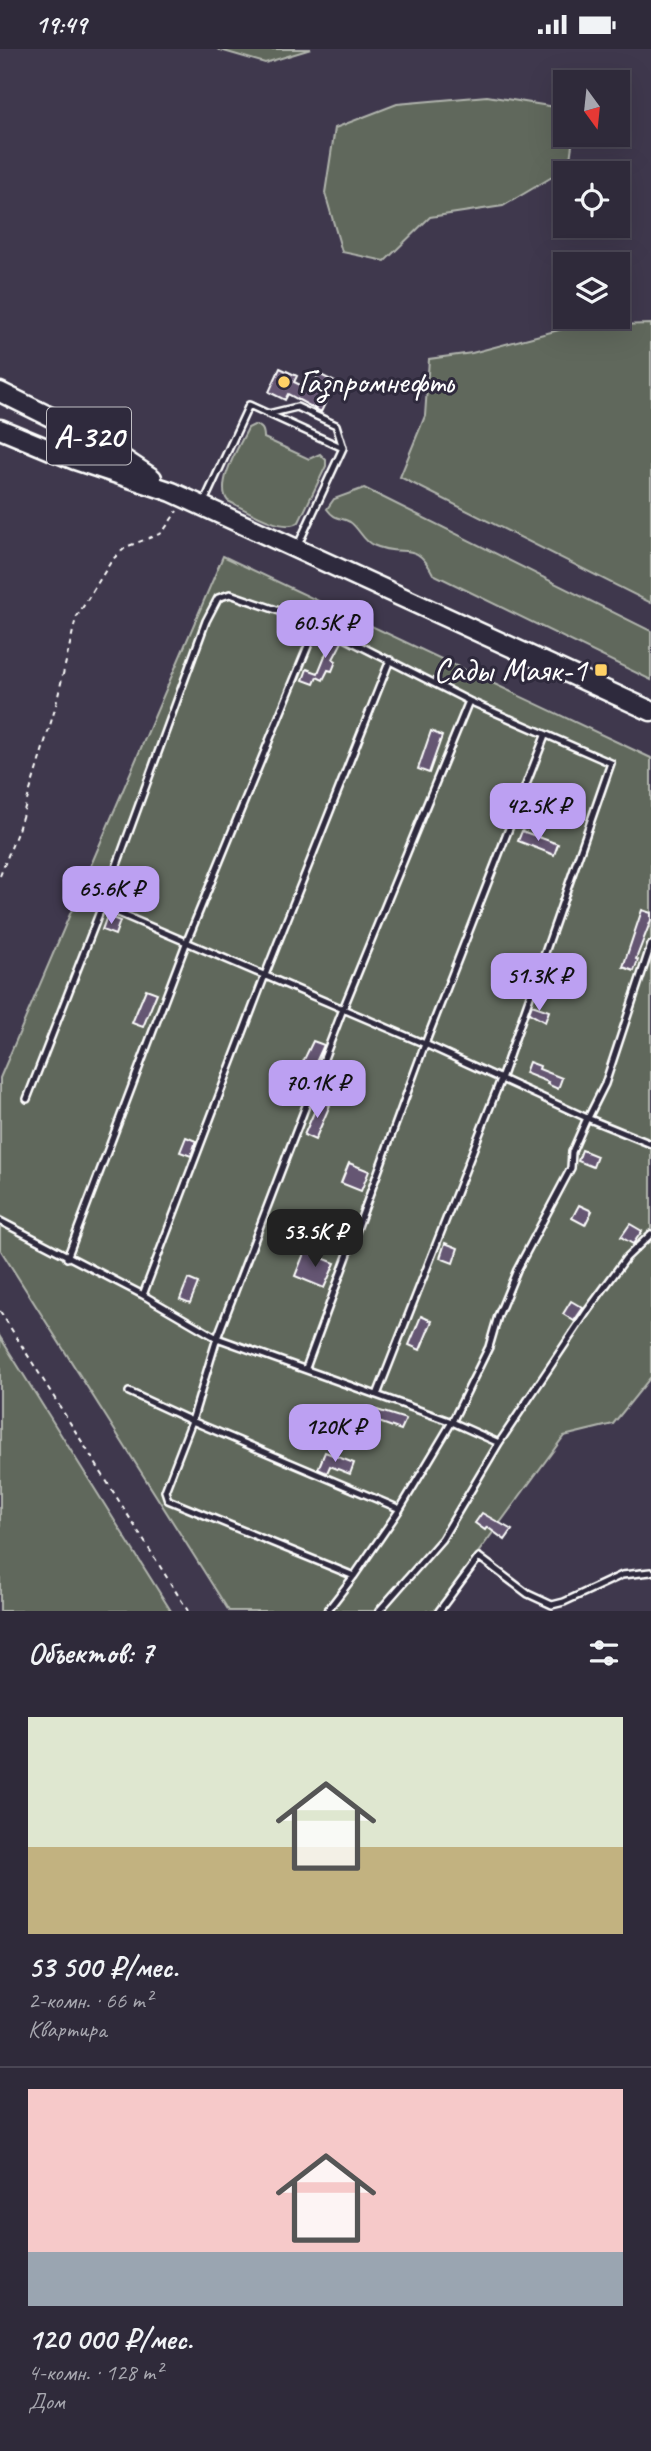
<!DOCTYPE html>
<html lang="ru">
<meta charset="utf-8">
<style>
:root{--surface:#2f2a3a;--page:#3b3645;--text:#f1f3f6;--muted:#a7a7af;--line:#4a4654;--accent:#bca0f2}
body{margin:0;font-family:Caveat,sans-serif;background:var(--page);color:var(--text);height:100vh;display:flex;flex-direction:column;font-size:26px;white-space:nowrap}
*{box-sizing:border-box;margin:0}
p{font-size:23px;color:var(--muted)}
.icon{flex:none;width:38px;height:38px;fill:none;stroke:currentColor;stroke-width:2;stroke-linecap:round;stroke-linejoin:round}
.map{position:relative;height:1562px;overflow:hidden}
.drawer{display:flex;flex-direction:column;background:var(--surface);flex:1}
.drawer>*{flex:none}
.needle{width:46px;rotate:165deg}
.controls{position:absolute;left:553px;top:21px;display:grid;gap:14px}
.controls a{display:grid;place-items:center;width:77px;height:77px;border-radius:0px;background:var(--surface);box-shadow:0 7px 28px #0002,0 0 0 2px var(--line);font-size:35px}
.price{position:absolute;translate:-50% -60px;padding:0 16px;border-radius:14px;background:var(--accent);color:#111;font-size:23px;line-height:46px;filter:drop-shadow(0 2px 4px #0008)}
.price::after{content:'';position:absolute;left:50%;top:42px;width:21px;height:16px;margin-left:-10px;background:inherit;clip-path:polygon(0 0,100% 0,50% 100%)}
.price.current{background:#222;color:#fff}
ul{padding:0;list-style:none}
li{display:grid;align-content:center;gap:14px;height:371px;padding:0 28px}
li+li{border-top:2px solid var(--line)}
li span{display:grid;place-items:center;height:217px;border-radius:0px;color:#555}
li>.icon{margin-inline-start:auto}
span .icon{width:126px;height:126px;fill:#fffc;stroke-width:1}
li b{font-size:30px}
h2{display:flex;justify-content:space-between;align-items:center;height:84px;padding:0 28px;font-size:30px}
.status{display:flex;justify-content:space-between;align-items:center;height:49px;padding:0 35px;background:var(--surface);direction:ltr}
.status svg{height:19px;fill:currentColor}
.map>svg:first-child{display:block}
.green{fill:#61685b;stroke:#b0b4ad;stroke-width:2}
.building{fill:#655773;stroke:#fff;stroke-width:2}
.lines{fill:none;stroke-linecap:round;stroke-linejoin:round}
.service-casing{stroke:#fff;stroke-width:10}
.trunk-casing{stroke:#fff;stroke-width:23}
.path{stroke:#fff;stroke-width:2;stroke-dasharray:5 5;stroke-linecap:butt}
.service{stroke:#2f2a3d;stroke-width:5}
.trunk{stroke:#2f2a3d;stroke-width:18}
.poi-dot{fill:#ffd166;stroke:#2f2a3d;stroke-width:2.5}
.labels{text-anchor:middle;dominant-baseline:central;stroke-width:6;stroke-linejoin:round;paint-order:stroke}
.shield{fill:#2f2a3d;stroke:#c1bfc5;stroke-width:2}
.shield-label{font-size:32px;font-weight:bold;fill:#fff}
.poi-label{font-size:33px;fill:#fff;stroke:#2f2a3d;text-anchor:start}
</style>
<div class="status"><b>19:49</b><svg viewBox="0 0 49 12"><path d="M0 12V9h3v3zM5 12V6h3v6zM10 12V3h3v9zM15 12V0h3v12zM26 1h20v11H26zM47 4h2v5h-2z"/></svg></div>
<div class="map">
<svg width="651" height="1562" viewBox="0 0 651 1562">
<rect width="100%" height="100%" fill="#3f384d"/>
<filter id="ink" filterUnits="userSpaceOnUse"><feTurbulence type="fractalNoise" baseFrequency=".0143" numOctaves="2"/><feDisplacementMap in="SourceGraphic" scale="14" xChannelSelector="R" yChannelSelector="G"/><feConvolveMatrix kernelMatrix="1 2 1 2 8 2 1 2 1" color-interpolation-filters="sRGB"/></filter>
<g filter="url(#ink)">
<!-- green -->
<path class="green" d="M217,0H311L265,14Z
M487,47L561,59L565,69V86H572L573,89L569,118L503,157L430,168L385,212L342,203L325,144L335,79L397,55Z
M651,275V554L400,428L425,367L429,310L472,304L574,277Z
M254,376C262,377 264,381 264,389L309,410L320,405L326,411V417L299,473C283,485 245,460 228,452C214,436 240,396 248,379Z
M364,439L651,582V631L433,525C415,489 404,510 373,496C363,492 359,479 350,473C339,467 336,472 327,460L334,450Z
M223,507L651,709V1328L613,1375L564,1387L435,1562H229L0,1200V1029Z
M0,1288L171,1562H0Z"/>
<!-- building -->
<path class="building" d="M280,319L297,327L294,333L311,341L319,325L335,333L321,363L288,345L285,351L269,343Z
M325,585L342,593L333,610L336,612L332,622L328,621L323,631L317,628L314,635L303,631L307,620L318,624L329,597L321,592Z
M431,682L442,687L429,724L418,720Z
M522,782L558,795L554,806L518,792Z
M642,861L651,864V871L636,910L638,911L634,922L623,918Z
M107,867L120,872L115,886L102,881Z
M146,940L157,944L143,978L132,974Z
M532,956L549,962L545,973L529,964Z
M313,992L324,996L311,1024L300,1019Z
M529,1013L540,1017L539,1020L562,1029L558,1040L547,1035L548,1033L525,1024Z
M319,1052L330,1056L315,1091L304,1086Z
M186,1088L196,1092L191,1107L180,1103Z
M582,1101L597,1107L593,1118L578,1112Z
M349,1114L369,1122L361,1142L341,1134Z
M579,1156L592,1162L585,1176L572,1169Z
M630,1175L642,1182L633,1195L621,1188Z
M445,1194L458,1199L453,1214L440,1209Z
M305,1202L335,1214L324,1239L295,1227Z
M188,1230L198,1234L190,1254L180,1250Z
M571,1252L583,1259L574,1272L563,1265Z
M421,1267L432,1272L420,1301L409,1296Z
M377,1361L406,1370L401,1381L373,1371Z
M325,1403L354,1414L350,1425L330,1417L327,1424L318,1420Z
M482,1464L512,1481L505,1491L487,1478L485,1481L475,1474Z"/>
<g class="lines">
<!-- service casing -->
<g class="service-casing">
<path id="service" d="M268,365L297,358L336,376L343,399L298,496
M204,453L249,356L343,399
M102,857L425,995L587,1069L651,1095
M27,1050L102,857L206,572L218,549L230,545L317,575L469,652L611,714L501,1030L377,1346
M588,1069L605,1035L651,896
M0,1172L143,1246L217,1289L452,1373L499,1394
M67,1209L187,892L317,575
M143,1246L265,926L390,611
M306,1319L425,995L545,687
M129,1343L192,1372L400,1460
M354,1527L168,1451L165,1442L192,1372L217,1289L343,960L469,652
M327,1562L354,1527L400,1460L452,1373L489,1298L498,1267L517,1221L571,1119L572,1103L587,1069
M379,1562L442,1490L499,1394L588,1261L626,1209L651,1185
M439,1562L479,1508L528,1545L552,1556L564,1553L622,1526L651,1523"/>
</g>
<!-- trunk casing -->
<g class="trunk-casing">
<path id="trunk" d="M0,343L89,387L152,429
M0,380L75,411L172,443L651,662"/>
</g>
<!-- path -->
<path class="path" d="M0,827L18,781L55,660L76,569L112,511L126,498L162,484L177,462
M0,1262L188,1562"/>
<!-- service -->
<use href="#service" class="service"/>
<!-- trunk -->
<use href="#trunk" class="trunk"/>
</g>
</g>
<!-- markers -->
<g class="poi-dot">
<circle cx="284" cy="333" r="7"/>
<rect x="594" y="614" width="14" height="14" rx="3.5"/>
</g>
<g class="labels">
<!-- shield labels -->
<rect class="shield" x="47" y="358.5" width="84" height="57" rx="5"/>
<g class="shield-label">
<text x="89" y="387">А-320</text>
</g>
<!-- poi labels -->
<g class="poi-label">
<text x="298" y="333">Газпромнефть</text>
<text x="587" y="621" text-anchor="end">Сады Маяк-1</text>
</g>
</g>
</svg>
<div class="controls">
<a><svg class="needle" viewBox="-14 -14 28 28"><path d="M0-13l5 13h-10z" fill="#e53935"/><path d="M0 13l5-13h-10z" fill="#a7a7af"/></svg></a>
<a><svg class="icon" aria-label="locate" viewBox="0 0 24 24"><circle cx="12" cy="12" r="6"/><path d="M12 2v4M12 18v4M2 12h4M18 12h4"/></svg></a>
<a><svg class="icon" aria-label="layers" viewBox="0 0 24 24"><path d="M12 4l9 5-9 5-9-5zM3 14l9 5 9-5"/></svg></a>
</div>
<b class="price" style="left:325px;top:611px">60.5K ₽</b>
<b class="price" style="left:538px;top:794px">42.5K ₽</b>
<b class="price" style="left:111px;top:877px">65.6K ₽</b>
<b class="price" style="left:539px;top:964px">51.3K ₽</b>
<b class="price" style="left:317px;top:1071px">70.1K ₽</b>
<b class="price current" style="left:315px;top:1220px">53.5K ₽</b>
<b class="price" style="left:335px;top:1415px">120K ₽</b>
</div>
<section class="drawer">
<h2>Объектов: 7<svg class="icon" aria-label="filters" viewBox="0 0 24 24"><path d="M4 7h16M4 17h16"/><circle cx="9" cy="7" r="2"/><circle cx="15" cy="17" r="2"/></svg></h2>
<ul>
<li><span style="background:linear-gradient(#dfe7d0 60%,#c2b280 0)"><svg class="icon" aria-label="home" viewBox="0 0 24 24"><path d="M3 11l9-7 9 7M6 9v11h12V9"/></svg></span><div><b>53 500 ₽/мес.</b><p>2-комн. · 66 m²</p><p>Квартира</p></div></li>
<li><span style="background:linear-gradient(#f6c9c9 75%,#9aa5b1 0)"><svg class="icon" aria-label="home" viewBox="0 0 24 24"><path d="M3 11l9-7 9 7M6 9v11h12V9"/></svg></span><div><b>120 000 ₽/мес.</b><p>4-комн. · 128 m²</p><p>Дом</p></div></li>
</ul>
</section>
